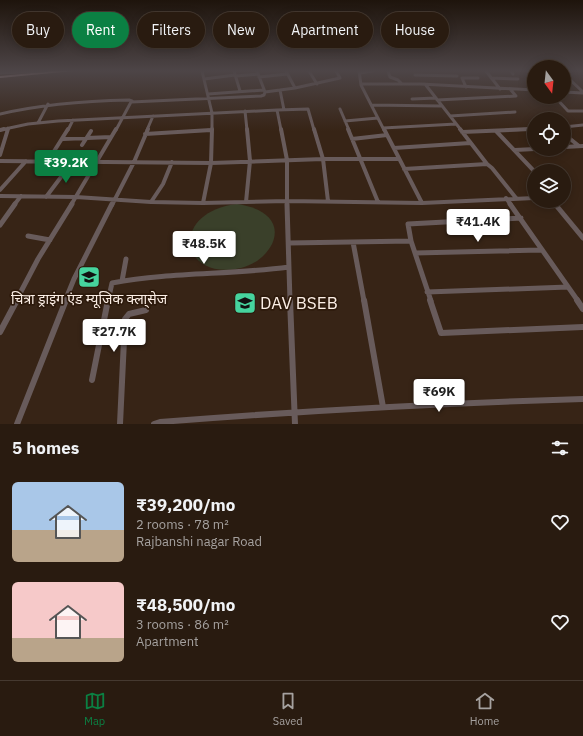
<!DOCTYPE html>
<meta charset="utf-8">
<style>
:root{--surface:#291b10;--page:#312419;--text:#f1f3f6;--muted:#a5a19f;--line:#453930;--accent:#0b8043}
body{margin:0;font-family:"IBM Plex Sans","Noto Sans Devanagari",sans-serif;background:var(--page);color:var(--text);height:100vh;display:flex;flex-direction:column;font-size:15px;white-space:nowrap}
*{box-sizing:border-box;margin:0}
p{font-size:13px;color:var(--muted)}
.icon{flex:none;width:22px;height:22px;fill:none;stroke:currentColor;stroke-width:2;stroke-linecap:round;stroke-linejoin:round}
.map{position:relative;height:424px;overflow:hidden}
.panel{display:flex;flex-direction:column;background:var(--surface);flex:1}
.panel>*{flex:none}
.hud{position:absolute;left:12px;top:12px;width:559px;height:36px;display:flex;gap:8px}
.needle{width:26px;rotate:165deg}
.fabs{position:absolute;left:527px;top:60px;display:grid;gap:8px}
.fabs a{display:grid;place-items:center;width:44px;height:44px;border-radius:50%;background:var(--surface);box-shadow:0 2px 10px #0003,0 0 0 1px var(--line);font-size:20px}
.price{position:absolute;translate:-50% -34px;padding:0 9px;border-radius:4px;background:#fff;color:#222;font-size:13px;line-height:26px;filter:drop-shadow(0 1px 2px #0008)}
.price::after{content:'';position:absolute;left:50%;top:24px;width:12px;height:9px;margin-left:-6px;background:inherit;clip-path:polygon(0 0,100% 0,50% 100%)}
.price.active{background:var(--accent);color:#fff}
ul{padding:0;list-style:none}
li{display:flex;align-items:center;gap:12px;height:100px;padding:0 12px}
li span{display:grid;place-items:center;flex:none;width:112px;height:80px;border-radius:6px;color:#555}
li>.icon{margin-inline-start:auto}
span .icon{width:48px;height:48px;fill:#fffc;stroke-width:1}
li b{font-size:17px}
h2{display:flex;justify-content:space-between;align-items:center;height:48px;padding:0 12px;font-size:17px}
.tag{padding:0 14px;border-radius:18px;background:var(--surface);box-shadow:0 2px 10px #0003,0 0 0 1px var(--line);font-size:14px;line-height:36px}
.tag.active{background:var(--accent);color:#fff}
.tab-bar{display:flex;justify-content:space-around;align-items:center;height:56px;border-top:1px solid var(--line);background:var(--surface);font-size:11px;color:var(--muted)}
.tab-bar a{display:grid;justify-items:center;gap:2px}
.tab-bar .active{color:var(--accent)}
.map>svg:first-child{display:block}
.green{fill:#3a402a}
.lines{fill:none;stroke-linecap:round;stroke-linejoin:round}
.minor-far3{stroke:#685b5b;stroke-width:3}
.minor-far2{stroke:#685b5b;stroke-width:4}
.minor-far1{stroke:#685b5b;stroke-width:5}
.minor{stroke:#685b5b;stroke-width:6}
.highway{fill:#c1a1a1;fill-rule:evenodd}
.minor-bridge{stroke:#685b5b;stroke-width:3}
.labels{text-anchor:middle;dominant-baseline:central;stroke-width:3.5;stroke-linejoin:round;paint-order:stroke}
.poi-label{font-size:14px;fill:#fcefe6;stroke:#2d1a0c}
.near-poi-label{font-size:17px;fill:#fcefe6;stroke:#2d1a0c;text-anchor:start}
</style>
<div class="map">
<svg width="583" height="424" viewBox="0 0 583 424">
<rect width="100%" height="100%" fill="#372416"/>
<!-- green -->
<path class="green" d="M237,204C259,207 283,219 272,244C266,256 254,265 241,268C179,282 169,212 237,204Z"/>
<g class="lines">
<!-- minor-far3 -->
<path class="minor-far3" d="M202,71L212,113V130
M234,71L240,91
M257,71L265,92
M286,71L295,88
M309,71L317,84
M359,71L361,85L384,130
M388,71L390,77L398,80L402,84
M486,71L500,89
M511,71L513,74
M529,71L534,79
M360,73L372,71
M564,74L583,92
M415,75L457,76
M236,76L258,74
M259,77L287,74
M491,78L518,79
M204,79L235,75
M361,84H421L534,90
M425,84L461,130
M466,87L462,78H478
M280,90L284,110
M564,92L583,93
M208,94L264,90
M555,97L568,111H583
M412,99L436,98
M437,100L516,96L510,89
M372,105L442,106
M340,109L349,130
M277,110L308,109L314,130
M245,111L247,130
M0,114C43,104 85,101 129,100L132,101L131,102L261,96L264,95L265,92L295,88L340,78L336,71
M450,116L515,112
M345,121L378,118
M38,123L48,104
M564,127L583,125
M383,128L456,124
M0,130L28,124L58,121L277,110L281,130
M7,130L8,128
M68,130L73,120
M116,130L131,102
M147,130L153,116
M208,130H211
M506,130L534,129"/>
<!-- minor-far2 -->
<path class="minor-far2" d="M281,129L287,160V205
M314,129L323,159L328,201
M348,129L378,202
M384,129L422,203
M0,130L4,129
M496,131L534,171
M462,132L530,129
M145,134L211,130
M564,134L579,146
M63,139L111,137
M352,139L387,135
M82,145L91,131
M564,147L583,146
M394,148L470,143
M515,150L535,149
M0,155L8,129
M0,161L211,163L323,159H399
M487,164L492,168L516,198
M404,169L487,164L460,129
M41,172L68,129
M0,190L26,161
M0,196L76,197L151,202L203,203L287,201L422,203L534,198
M46,197L73,161
M506,198L511,205
M552,201L555,205
M151,202L163,184L172,162
M246,202L250,161L247,129
M203,203L211,163L212,129
M14,205L21,196
M71,205L116,129
M112,205L134,162L148,129"/>
<!-- minor-far1 -->
<path class="minor-far1" d="M287,204L290,301
M510,204L578,301
M555,204L583,238
M0,225L15,204
M28,236L50,240
M411,241L408,224L521,218
M353,242L364,301
M289,243L411,241L431,301
M415,253L541,250
M122,281L126,259
M427,292L568,287
M16,301L38,259L72,204
M65,301L74,279L112,204
M108,301L112,283C171,272 230,275 289,267"/>
<!-- minor -->
<path class="minor" d="M290,300L295,424
M364,300L383,407
M430,300L441,333L583,327
M577,300L583,309
M0,332L17,300
M92,380L108,300
M17,424L66,300
M120,424L125,319L129,314L146,310
M154,424L160,422C301,411 441,403 583,399"/>
<!-- highway -->
<path class="highway" d="M53,71H73L0,78V76Z"/>
<!-- minor-bridge -->
<path class="minor-bridge" d="M0,73L44,71"/>
</g>
<!-- sky -->
<linearGradient id="sky" x2="0" y2="1"><stop stop-color="#1e140c"/><stop offset="0.54" stop-color="#4d4547"/><stop offset="1" stop-color="#4d4547" stop-opacity="0"/></linearGradient>
<rect width="583" height="131" fill="url(#sky)"/>
<!-- icons -->
<defs>
<g id="school-square" transform="scale(1.15)"><rect x="-9" y="-9" width="18" height="18" rx="4" fill="#46d49e" stroke="#2d1a0c"/><path d="M0-5L7-2L0 1L-7-2ZM-4 1L0 2.5L4 1V4Q0 6-4 4Z" fill="#111"/></g>
</defs>
<g fill-rule="evenodd">
<use href="#school-square" x="89" y="277"/>
<use href="#school-square" x="245" y="303"/>
</g>
<g class="labels">
<!-- poi labels -->
<g class="poi-label">
<text x="89" y="299">चित्रा ड्राइंग एंड म्यूजिक क्ला्सेज</text>
</g>
<!-- near-poi labels -->
<g class="near-poi-label">
<text x="260" y="303">DAV BSEB</text>
</g>
</g>
</svg>
<div class="fabs">
<a><svg class="needle" viewBox="-14 -14 28 28"><path d="M0-13l5 13h-10z" fill="#e53935"/><path d="M0 13l5-13h-10z" fill="#a5a19f"/></svg></a>
<a><svg class="icon" aria-label="locate" viewBox="0 0 24 24"><circle cx="12" cy="12" r="6"/><path d="M12 2v4M12 18v4M2 12h4M18 12h4"/></svg></a>
<a><svg class="icon" aria-label="layers" viewBox="0 0 24 24"><path d="M12 4l9 5-9 5-9-5zM3 14l9 5 9-5"/></svg></a>
</div>
<b class="price active" style="left:66px;top:184px">₹39.2K</b>
<b class="price" style="left:478px;top:243px">₹41.4K</b>
<b class="price" style="left:204px;top:265px">₹48.5K</b>
<b class="price" style="left:114px;top:353px">₹27.7K</b>
<b class="price" style="left:439px;top:413px">₹69K</b>
<div class="hud">
<a class="tag">Buy</a>
<a class="tag active">Rent</a>
<a class="tag">Filters</a>
<a class="tag">New</a>
<a class="tag">Apartment</a>
<a class="tag">House</a>
</div>
</div>
<section class="panel">
<h2>5 homes<svg class="icon" aria-label="filters" viewBox="0 0 24 24"><path d="M4 7h16M4 17h16"/><circle cx="9" cy="7" r="2"/><circle cx="15" cy="17" r="2"/></svg></h2>
<ul>
<li><span style="background:linear-gradient(#a9c7e8 60%,#b9a48a 0)"><svg class="icon" aria-label="home" viewBox="0 0 24 24"><path d="M3 11l9-7 9 7M6 9v11h12V9"/></svg></span><div><b>₹39,200/mo</b><p>2 rooms · 78 m²</p><p>Rajbanshi nagar Road</p></div><svg class="icon" aria-label="heart" viewBox="0 0 24 24"><path d="M12 20l-8-8c-3-5 5-10 8-4 3-6 11-1 8 4z"/></svg></li>
<li><span style="background:linear-gradient(#f6c9c9 70%,#b9a48a 0)"><svg class="icon" aria-label="home" viewBox="0 0 24 24"><path d="M3 11l9-7 9 7M6 9v11h12V9"/></svg></span><div><b>₹48,500/mo</b><p>3 rooms · 86 m²</p><p>Apartment</p></div><svg class="icon" aria-label="heart" viewBox="0 0 24 24"><path d="M12 20l-8-8c-3-5 5-10 8-4 3-6 11-1 8 4z"/></svg></li>
</ul>
</section>
<nav class="tab-bar">
<a class="active"><svg class="icon" aria-label="map" viewBox="0 0 24 24"><path d="M3 6l6-2 6 2 6-2v14l-6 2-6-2-6 2zM9 4v14M15 6v14"/></svg>Map</a>
<a><svg class="icon" aria-label="saved" viewBox="0 0 24 24"><path d="M7 4h10v16l-5-4-5 4z"/></svg>Saved</a>
<a><svg class="icon" aria-label="home" viewBox="0 0 24 24"><path d="M3 11l9-7 9 7M6 9v11h12V9"/></svg>Home</a>
</nav>
